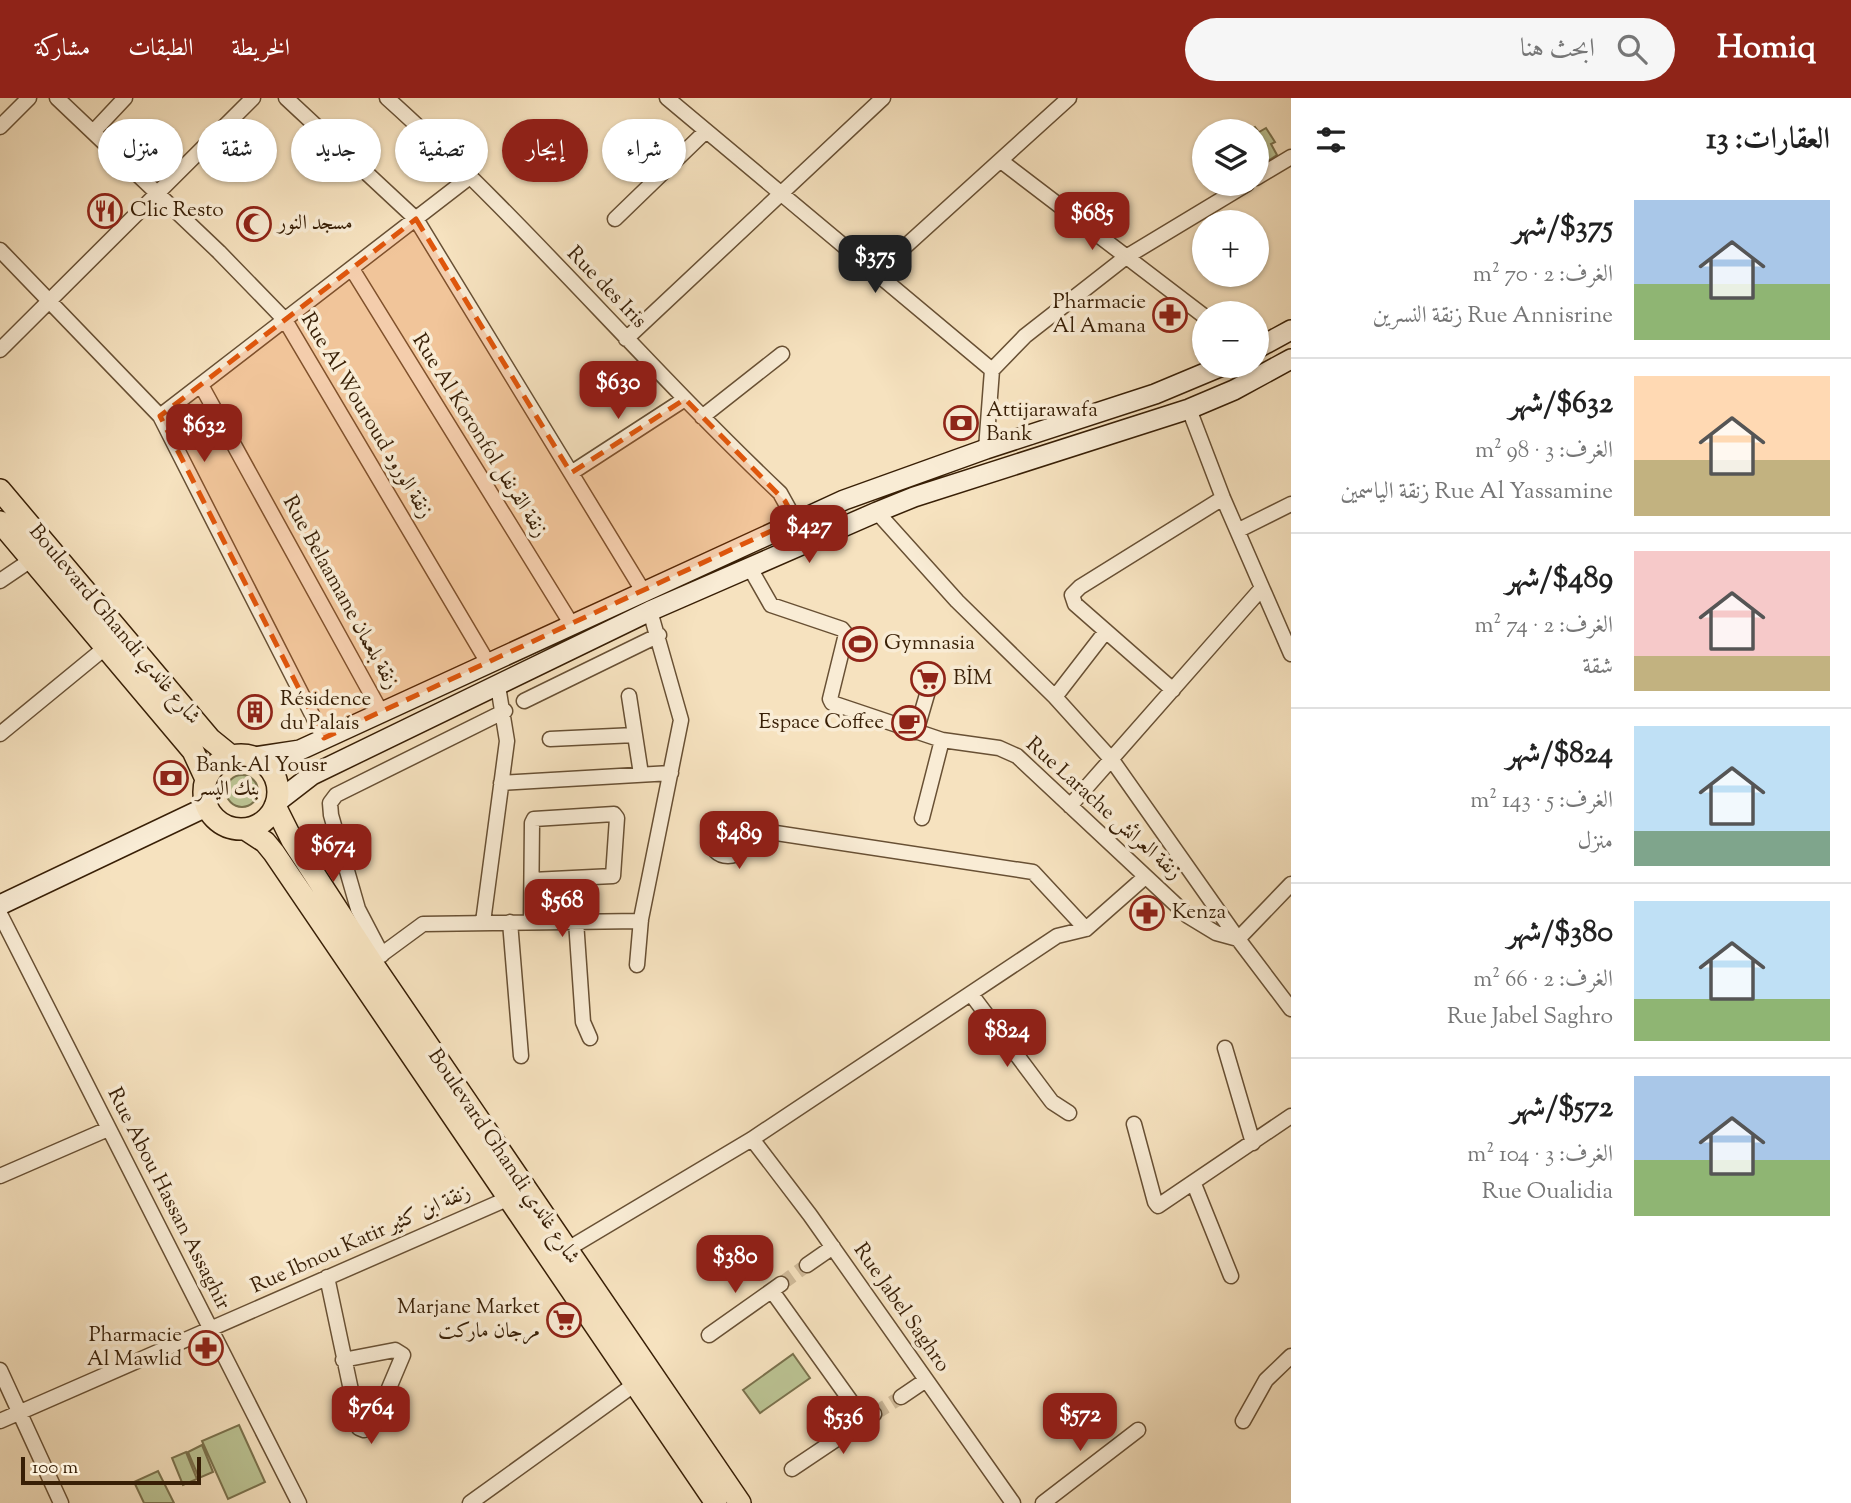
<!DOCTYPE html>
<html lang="ar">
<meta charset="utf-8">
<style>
:root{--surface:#fff;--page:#f6f6f6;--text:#222;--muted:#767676;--line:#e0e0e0;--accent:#8f2418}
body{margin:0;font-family:"Sorts Mill Goudy",Amiri,serif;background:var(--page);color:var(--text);direction:rtl;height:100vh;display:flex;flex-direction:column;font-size:26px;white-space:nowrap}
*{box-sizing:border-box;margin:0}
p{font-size:23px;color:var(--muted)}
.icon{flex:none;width:38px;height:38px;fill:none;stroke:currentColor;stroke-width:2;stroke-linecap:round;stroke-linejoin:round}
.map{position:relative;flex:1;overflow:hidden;direction:ltr}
.side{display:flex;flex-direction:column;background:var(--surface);width:560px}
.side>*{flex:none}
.banner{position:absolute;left:21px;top:21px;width:665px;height:63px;direction:rtl;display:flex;gap:14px}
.buttons{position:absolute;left:1192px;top:21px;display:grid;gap:14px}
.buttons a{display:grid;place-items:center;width:77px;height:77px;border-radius:50%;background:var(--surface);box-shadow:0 2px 5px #0004;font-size:35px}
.scale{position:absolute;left:21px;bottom:18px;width:180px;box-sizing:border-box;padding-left:7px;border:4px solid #381f06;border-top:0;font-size:19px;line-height:24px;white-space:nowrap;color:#381f06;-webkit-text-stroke:5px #f9ecd5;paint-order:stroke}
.price{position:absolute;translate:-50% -60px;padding:0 16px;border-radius:14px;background:var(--accent);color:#fff;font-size:23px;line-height:46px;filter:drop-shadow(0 2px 4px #0008)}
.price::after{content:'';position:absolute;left:50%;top:42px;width:21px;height:16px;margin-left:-10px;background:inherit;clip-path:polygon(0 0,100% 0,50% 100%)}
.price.current{background:#222;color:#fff}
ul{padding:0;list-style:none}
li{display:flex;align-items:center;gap:21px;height:175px;padding:0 21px}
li+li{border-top:2px solid var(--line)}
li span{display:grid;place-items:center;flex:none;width:196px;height:140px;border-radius:0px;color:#555}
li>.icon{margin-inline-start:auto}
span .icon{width:84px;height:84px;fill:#fffc;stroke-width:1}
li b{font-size:30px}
h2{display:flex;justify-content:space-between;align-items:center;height:84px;padding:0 21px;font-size:30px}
.chip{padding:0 24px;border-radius:32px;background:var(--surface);box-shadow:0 2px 5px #0004;font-size:24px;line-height:63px}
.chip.current{background:var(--accent);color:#fff}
header{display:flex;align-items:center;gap:42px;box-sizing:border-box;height:98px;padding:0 35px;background:var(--accent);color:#fff}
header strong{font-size:33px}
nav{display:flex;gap:38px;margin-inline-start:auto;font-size:24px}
.search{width:490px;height:63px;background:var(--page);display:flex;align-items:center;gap:18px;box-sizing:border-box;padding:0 24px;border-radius:38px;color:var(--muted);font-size:26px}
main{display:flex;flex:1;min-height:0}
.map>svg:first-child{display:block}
.green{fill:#bbc393;stroke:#7a714c;stroke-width:2}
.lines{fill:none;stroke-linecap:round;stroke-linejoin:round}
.minor-tunnel{stroke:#d0bb9a;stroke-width:14;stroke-dasharray:14 7;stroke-linecap:butt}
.minor-casing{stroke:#685034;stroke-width:17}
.secondary-casing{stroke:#381f06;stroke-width:22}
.primary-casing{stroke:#381f06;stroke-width:24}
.minor{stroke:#f9ecd5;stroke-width:14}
.secondary{stroke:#f9ecd5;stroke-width:19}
.primary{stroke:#f6e2bf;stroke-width:21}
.marked{fill:#df560c;fill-opacity:0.2;stroke:#df560c;stroke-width:5;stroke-dasharray:14 9;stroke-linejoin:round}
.labels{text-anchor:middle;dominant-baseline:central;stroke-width:7;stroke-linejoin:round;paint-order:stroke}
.poi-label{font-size:21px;fill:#381f06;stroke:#f9ecd5;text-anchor:start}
.street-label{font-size:21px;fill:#381f06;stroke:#f9ecd5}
</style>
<header>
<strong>Homiq</strong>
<div class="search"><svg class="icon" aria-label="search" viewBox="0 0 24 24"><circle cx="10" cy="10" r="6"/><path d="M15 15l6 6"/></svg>ابحث هنا</div>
<nav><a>الخريطة</a><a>الطبقات</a><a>مشاركة</a></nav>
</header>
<main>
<section class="side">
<h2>العقارات: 13<svg class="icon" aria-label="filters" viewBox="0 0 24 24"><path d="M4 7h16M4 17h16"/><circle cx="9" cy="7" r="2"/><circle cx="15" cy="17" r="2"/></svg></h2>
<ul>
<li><span style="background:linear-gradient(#a9c7e8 60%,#8fb573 0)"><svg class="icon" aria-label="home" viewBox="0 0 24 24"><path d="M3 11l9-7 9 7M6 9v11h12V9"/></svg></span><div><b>$375/شهر</b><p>الغرف: 2 · 70 m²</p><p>Rue Annisrine زنقة النسرين</p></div></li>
<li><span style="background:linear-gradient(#ffd9b3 60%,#c2b280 0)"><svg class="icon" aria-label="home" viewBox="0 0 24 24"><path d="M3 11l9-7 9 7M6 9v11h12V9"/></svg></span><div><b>$632/شهر</b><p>الغرف: 3 · 98 m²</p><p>Rue Al Yassamine زنقة الياسمين</p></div></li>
<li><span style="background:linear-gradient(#f6c9c9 75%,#c2b280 0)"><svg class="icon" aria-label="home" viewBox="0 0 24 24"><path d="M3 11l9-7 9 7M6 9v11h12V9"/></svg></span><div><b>$489/شهر</b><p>الغرف: 2 · 74 m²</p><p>شقة</p></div></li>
<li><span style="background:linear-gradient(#bfe0f5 75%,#7fa58c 0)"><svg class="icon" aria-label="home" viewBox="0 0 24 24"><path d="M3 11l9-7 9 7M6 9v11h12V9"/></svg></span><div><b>$824/شهر</b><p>الغرف: 5 · 143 m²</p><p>منزل</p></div></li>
<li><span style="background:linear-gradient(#bfe0f5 70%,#8fb573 0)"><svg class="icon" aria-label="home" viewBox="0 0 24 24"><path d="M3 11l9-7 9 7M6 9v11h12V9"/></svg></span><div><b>$380/شهر</b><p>الغرف: 2 · 66 m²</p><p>Rue Jabel Saghro</p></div></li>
<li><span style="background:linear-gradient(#a9c7e8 60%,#8fb573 0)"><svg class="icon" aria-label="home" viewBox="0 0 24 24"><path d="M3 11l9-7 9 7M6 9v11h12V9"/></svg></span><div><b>$572/شهر</b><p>الغرف: 3 · 104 m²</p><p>Rue Oualidia</p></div></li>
</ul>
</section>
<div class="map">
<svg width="1291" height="1405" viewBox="0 0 1291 1405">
<rect width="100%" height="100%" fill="#f6e2bf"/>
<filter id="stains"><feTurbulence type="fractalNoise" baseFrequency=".00286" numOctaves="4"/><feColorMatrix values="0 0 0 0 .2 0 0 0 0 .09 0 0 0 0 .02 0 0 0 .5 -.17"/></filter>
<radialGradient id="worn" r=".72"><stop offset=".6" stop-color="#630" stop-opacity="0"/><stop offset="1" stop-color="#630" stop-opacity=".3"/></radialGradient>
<!-- green -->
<path class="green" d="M1255,29L1259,34L1266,30L1275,44L1271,46L1277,57L1268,63L1257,44L1256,33L1249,32Z
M226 693a16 16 0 1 1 32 0a16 16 0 1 1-32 0Z
M793,1256L810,1280L760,1315L743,1292Z
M239,1327L265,1384L228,1401L202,1343Z
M202,1347L213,1374L199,1380L188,1354Z
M186,1354L197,1381L183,1387L172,1360Z
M158,1373L174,1405H144L134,1384Z"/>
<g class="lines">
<!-- minor-tunnel -->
<path class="minor-tunnel" d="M781,1186L807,1167
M874,1316L901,1299"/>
<!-- minor casing -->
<g class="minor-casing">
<path id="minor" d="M57,0L219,154L285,222L488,565
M286,0L416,121L643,493
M387,0C525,124 645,267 780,395L795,422
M667,0L992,272
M0,29L29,0
M94,33L125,0
M1001,63L1204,218
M1256,80L1291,59
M615,121L706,33
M0,152L160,318L324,640
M352,171L572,527
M876,175L1069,0
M626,241L883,0
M0,252L253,0
M201,287L381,614
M1189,311L1223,400L1291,556
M160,318L471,78
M702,319L782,256
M986,351L992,272L1025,238L1126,159L1247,86
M571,375L685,301
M877,414L957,503L1055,599L1112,662L1238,841L1291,786
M1239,432L1291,406
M750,470L771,507L842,531L846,536L830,601L832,605L942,642L999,650L1017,658L1188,818L1216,835L1238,841L1291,911
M0,483L31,462
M1173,592L1075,506L1072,497L1080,489L1223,400
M629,598L641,676
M1055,599L1106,533
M524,603L659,537
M916,634L933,576
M0,636L106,549
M550,641L635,637
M501,685L671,675
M1070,708L1262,490
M922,720L942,642
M710 740a18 18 0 1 1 36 0a18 18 0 1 1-36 0Z
M743,730L1033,774L1086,831
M0,816L299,1405
M531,823L532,725L534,721L614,716L617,720L613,778L532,782
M576,823L583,924L590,940
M483,824L507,643L498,588
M510,824L521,958
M382,857L358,811L331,717L330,705L336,697L505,613
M374,862L423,826L641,823
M637,867L641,821L681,622L650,513
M971,896L1052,1004L1069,1015
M1225,950L1253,1045
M1134,1026L1155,1104L1158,1108L1291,1018
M752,1041L810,1117L1013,1405
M0,1078L108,1031
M1194,1086L1231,1178
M566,1152L752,1041L1057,838L1086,831L1145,779
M807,1167L833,1149
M327,1179L359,1330L364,1332L373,1328L403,1257L395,1252L343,1262
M772,1193L865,1323
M709,1237L781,1186
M0,1272L61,1405
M901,1299L926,1282
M0,1323L507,1101
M1243,1323L1266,1282L1291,1258
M792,1371L874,1316
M470,1405L635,1286
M1043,1405L1138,1332"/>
</g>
<!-- secondary casing -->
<g class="secondary-casing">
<path id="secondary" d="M1256,251L1291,232
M254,659L300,652L844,402L986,351L1155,296L1222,268
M277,704L312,677L650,513L877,414L914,399L1189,311L1234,292L1291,261
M0,807L206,709"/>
</g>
<!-- primary casing -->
<g class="primary-casing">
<path id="primary" d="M0,392L210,641L231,658
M0,424L193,653L206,681
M204 694a37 37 0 1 1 74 0a37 37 0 1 1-74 0Z
M275,708L292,742L372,865L740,1405
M245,731L265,744L274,755L716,1405"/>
</g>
<!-- minor -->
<use href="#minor" class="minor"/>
<!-- secondary -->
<use href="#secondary" class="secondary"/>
<!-- primary -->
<use href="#primary" class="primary"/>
</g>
<!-- marked area -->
<path class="marked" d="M416,121L571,375L685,301L785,403L795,422L324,640L160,318Z"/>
<!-- icons -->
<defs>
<g id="restaurant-ring" transform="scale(1.75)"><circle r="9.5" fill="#f9ecd5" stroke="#8f2418" stroke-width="1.5"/><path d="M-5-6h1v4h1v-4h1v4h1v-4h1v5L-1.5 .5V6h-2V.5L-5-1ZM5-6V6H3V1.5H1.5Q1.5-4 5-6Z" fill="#8f2418"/></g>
<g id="mosque-ring" transform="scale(1.75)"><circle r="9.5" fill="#f9ecd5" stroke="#8f2418" stroke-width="1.5"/><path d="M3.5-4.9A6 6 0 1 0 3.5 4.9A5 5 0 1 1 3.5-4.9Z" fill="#8f2418"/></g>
<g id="pharmacy-ring" transform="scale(1.75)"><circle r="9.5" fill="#f9ecd5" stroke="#8f2418" stroke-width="1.5"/><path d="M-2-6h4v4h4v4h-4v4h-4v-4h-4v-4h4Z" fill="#8f2418"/></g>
<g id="bank-ring" transform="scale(1.75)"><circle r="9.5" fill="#f9ecd5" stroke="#8f2418" stroke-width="1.5"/><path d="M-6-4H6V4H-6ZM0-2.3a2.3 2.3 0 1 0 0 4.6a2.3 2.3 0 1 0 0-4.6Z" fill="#8f2418"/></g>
<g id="stadium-ring" transform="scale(1.75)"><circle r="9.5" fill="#f9ecd5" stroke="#8f2418" stroke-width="1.5"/><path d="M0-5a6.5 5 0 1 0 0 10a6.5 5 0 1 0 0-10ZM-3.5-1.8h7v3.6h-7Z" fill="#8f2418"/></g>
<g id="supermarket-ring" transform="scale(1.75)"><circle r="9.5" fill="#f9ecd5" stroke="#8f2418" stroke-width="1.5"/><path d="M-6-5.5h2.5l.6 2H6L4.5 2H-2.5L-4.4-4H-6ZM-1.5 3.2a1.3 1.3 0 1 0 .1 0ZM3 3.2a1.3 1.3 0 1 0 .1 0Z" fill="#8f2418"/></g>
<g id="building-ring" transform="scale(1.75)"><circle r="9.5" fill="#f9ecd5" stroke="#8f2418" stroke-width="1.5"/><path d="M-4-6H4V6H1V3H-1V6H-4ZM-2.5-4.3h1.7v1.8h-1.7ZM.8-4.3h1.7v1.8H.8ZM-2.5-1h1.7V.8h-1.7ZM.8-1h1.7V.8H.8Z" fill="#8f2418"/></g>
<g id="cafe-ring" transform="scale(1.75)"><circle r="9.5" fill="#f9ecd5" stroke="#8f2418" stroke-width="1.5"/><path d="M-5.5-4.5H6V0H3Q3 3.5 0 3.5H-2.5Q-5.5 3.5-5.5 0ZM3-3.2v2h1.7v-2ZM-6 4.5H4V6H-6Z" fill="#8f2418"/></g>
</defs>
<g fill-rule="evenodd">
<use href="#restaurant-ring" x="105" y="113"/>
<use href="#mosque-ring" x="254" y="126"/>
<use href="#pharmacy-ring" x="1170" y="217"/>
<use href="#bank-ring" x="961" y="325"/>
<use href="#stadium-ring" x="860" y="546"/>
<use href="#supermarket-ring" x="928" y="581"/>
<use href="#building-ring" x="255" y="614"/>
<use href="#cafe-ring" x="909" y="625"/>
<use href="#bank-ring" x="171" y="680"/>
<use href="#pharmacy-ring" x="1147" y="815"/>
<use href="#supermarket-ring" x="564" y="1222"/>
<use href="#pharmacy-ring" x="206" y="1250"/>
</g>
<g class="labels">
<!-- poi labels -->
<g class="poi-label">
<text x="130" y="113">Clic Resto</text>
<text x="278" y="126">مسجد النور</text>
<text x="1146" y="205" text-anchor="end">Pharmacie<tspan x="1146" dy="24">Al Amana</tspan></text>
<text x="986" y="313">Attijarawafa<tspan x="986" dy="24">Bank</tspan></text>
<text x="884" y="546">Gymnasia</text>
<text x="953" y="581">BİM</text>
<text x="280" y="602">Résidence<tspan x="280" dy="24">du Palais</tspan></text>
<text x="884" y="625" text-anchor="end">Espace Coffee</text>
<text x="196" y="668">Bank Al Yousr<tspan x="196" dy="24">بنك اليسر</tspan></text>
<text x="1172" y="815">Kenza</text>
<text x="540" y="1210" text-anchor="end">Marjane Market<tspan x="540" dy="24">مرجان ماركت</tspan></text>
<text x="182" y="1238" text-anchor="end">Pharmacie<tspan x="182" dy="24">Al Mawlid</tspan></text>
</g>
<!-- street labels -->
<g class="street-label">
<text transform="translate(606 190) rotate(46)">Rue des Iris</text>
<text transform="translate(366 318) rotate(59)">Rue Al Wouroud زنقة الورود</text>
<text transform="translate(479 338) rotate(58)">Rue Al Koronfol زنقة القرنفل</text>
<text transform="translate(340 495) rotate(61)">Rue Belaamane زنقة بلعمان</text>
<text transform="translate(114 527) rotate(50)">Boulevard Ghandi شارع غاندي</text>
<text transform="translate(1103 711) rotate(42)">Rue Larache زنقة العرائش</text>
<text transform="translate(503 1059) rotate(56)">Boulevard Ghandi شارع غاندي</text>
<text transform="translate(168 1101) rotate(63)">Rue Abou Hassan Assaghir</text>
<text transform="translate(361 1142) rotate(-24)">Rue Ibnou Katir زنقة ابن كثير</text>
<text transform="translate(901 1210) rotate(55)">Rue Jabel Saghro</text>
</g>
</g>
<rect width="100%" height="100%" filter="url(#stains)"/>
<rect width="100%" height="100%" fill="url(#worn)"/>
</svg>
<div class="buttons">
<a><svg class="icon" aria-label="layers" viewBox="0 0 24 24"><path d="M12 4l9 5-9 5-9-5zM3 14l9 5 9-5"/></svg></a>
<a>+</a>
<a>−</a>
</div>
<div class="scale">100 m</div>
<b class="price" style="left:1092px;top:154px">$685</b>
<b class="price current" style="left:875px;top:197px">$375</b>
<b class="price" style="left:618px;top:323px">$630</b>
<b class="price" style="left:204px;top:366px">$632</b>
<b class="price" style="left:809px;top:467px">$427</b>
<b class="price" style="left:739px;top:773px">$489</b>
<b class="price" style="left:333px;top:786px">$674</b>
<b class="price" style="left:562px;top:841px">$568</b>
<b class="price" style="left:1007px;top:971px">$824</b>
<b class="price" style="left:735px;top:1197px">$380</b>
<b class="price" style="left:371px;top:1348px">$764</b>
<b class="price" style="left:1080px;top:1355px">$572</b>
<b class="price" style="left:843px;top:1358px">$536</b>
<div class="banner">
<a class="chip">شراء</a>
<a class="chip current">إيجار</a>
<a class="chip">تصفية</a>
<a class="chip">جديد</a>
<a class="chip">شقة</a>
<a class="chip">منزل</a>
</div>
</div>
</main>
